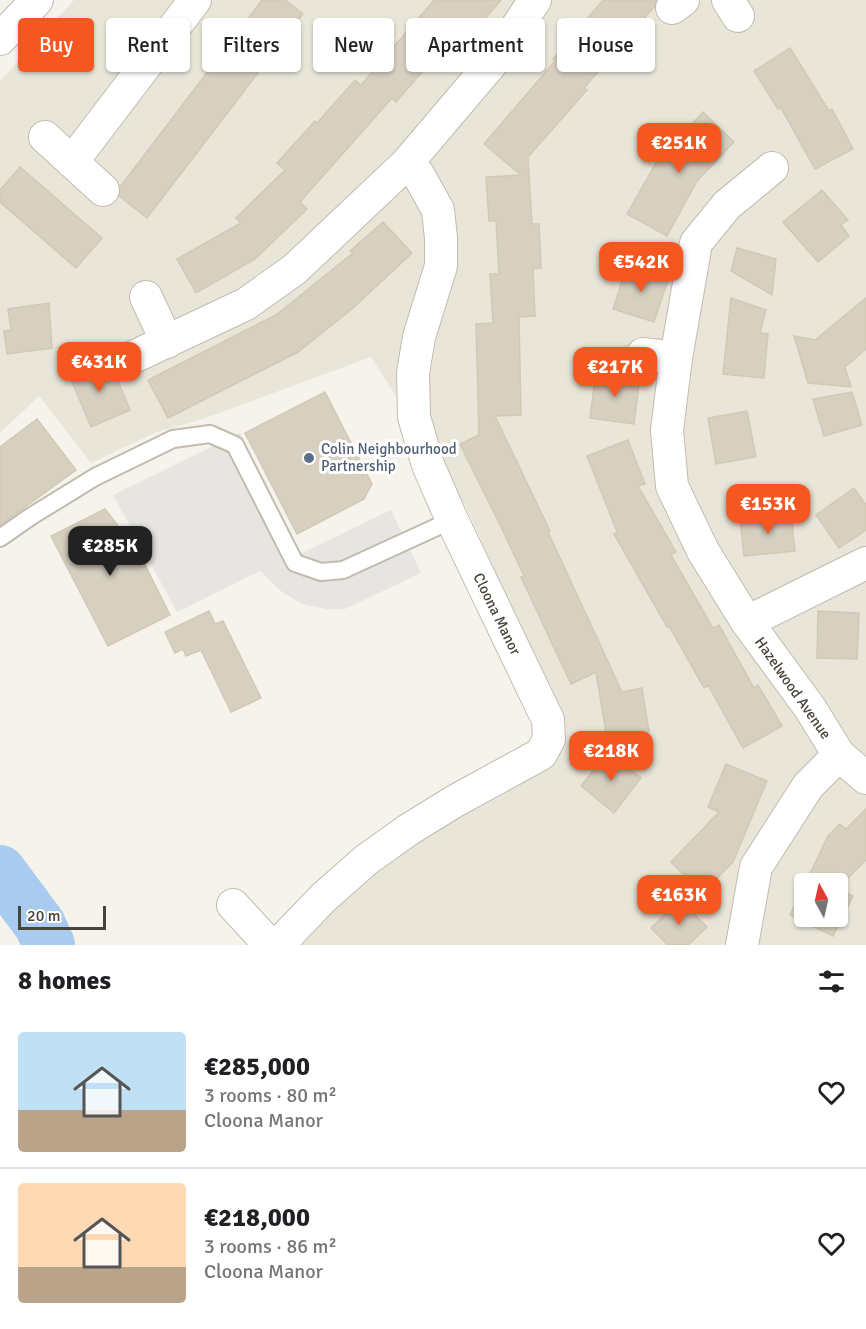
<!DOCTYPE html>
<meta charset="utf-8">
<style>
:root{--surface:#fff;--page:#f6f6f6;--text:#202124;--muted:#757577;--line:#e0e0e0;--accent:#f65721}
body{margin:0;font-family:Signika,sans-serif;background:var(--page);color:var(--text);height:100vh;display:flex;flex-direction:column;font-size:22px;white-space:nowrap}
*{box-sizing:border-box;margin:0}
p{font-size:20px;color:var(--muted)}
.icon{flex:none;width:33px;height:33px;fill:none;stroke:currentColor;stroke-width:2;stroke-linecap:round;stroke-linejoin:round}
.map{position:relative;height:945px;overflow:hidden}
.drawer{display:flex;flex-direction:column;background:var(--surface);flex:1}
.drawer>*{flex:none}
.hud{position:absolute;left:18px;top:18px;width:831px;height:54px;display:flex;gap:12px}
.needle{width:39px;rotate:352deg}
.tools{position:absolute;left:794px;top:873px;display:grid;gap:12px}
.tools a{display:grid;place-items:center;width:54px;height:54px;border-radius:6px;background:var(--surface);box-shadow:0 2px 4px #0004;font-size:30px}
.scale{position:absolute;left:18px;bottom:15px;width:88px;box-sizing:border-box;padding-left:6px;border:3px solid #494438;border-top:0;font-size:16px;line-height:21px;white-space:nowrap;color:#494438;-webkit-text-stroke:4px #fff;paint-order:stroke}
.price{position:absolute;translate:-50% -51px;padding:0 14px;border-radius:12px;background:var(--accent);color:#fff;font-size:20px;line-height:39px;filter:drop-shadow(0 2px 3px #0008)}
.price::after{content:'';position:absolute;left:50%;top:36px;width:18px;height:14px;margin-left:-9px;background:inherit;clip-path:polygon(0 0,100% 0,50% 100%)}
.price.on{background:#222;color:#fff}
ul{padding:0;list-style:none}
li{display:flex;align-items:center;gap:18px;height:150px;padding:0 18px}
li+li{border-top:2px solid var(--line)}
li span{display:grid;place-items:center;flex:none;width:168px;height:120px;border-radius:6px;color:#555}
li>.icon{margin-inline-start:auto}
span .icon{width:72px;height:72px;fill:#fffc;stroke-width:1}
li b{font-size:26px}
h2{display:flex;justify-content:space-between;align-items:center;height:72px;padding:0 18px;font-size:26px}
.tag{padding:0 21px;border-radius:6px;background:var(--surface);box-shadow:0 2px 4px #0004;font-size:21px;line-height:54px}
.tag.on{background:var(--accent);color:#fff}
.map>svg:first-child{display:block}
.residential{fill:#e9e6d9;fill-rule:evenodd}
.parking{fill:#e7e5e2}
.lines{fill:none;stroke-linecap:round;stroke-linejoin:round}
.river{stroke:#a9cbf0;stroke-width:52}
.building{fill:#d7d0c0;stroke:#d1c9b3;stroke-width:1.5}
.lane-casing{stroke:#c1bcad;stroke-width:20}
.street-casing{stroke:#c1bcad;stroke-width:34}
.lane{stroke:#fff;stroke-width:16}
.street{stroke:#fff;stroke-width:32}
.service-dot{fill:#5c6f8a;stroke:#fff;stroke-width:2}
.labels{text-anchor:middle;dominant-baseline:central;stroke-width:6;stroke-linejoin:round;paint-order:stroke}
.service-label{font-size:15px;fill:#4e5e75;stroke:#fff;text-anchor:start}
.street-label{font-size:15px;fill:#494438;stroke:#fff}
</style>
<div class="map">
<svg width="866" height="945" viewBox="0 0 866 945">
<rect width="100%" height="100%" fill="#f5f3eb"/>
<!-- residential -->
<path class="residential" d="M74,0H866V945H297L363,877L429,833L550,764L565,737L559,713L465,505L371,357L203,419L157,432L91,463L39,396L0,433V81ZM804,884H837V916H804Z"/>
<!-- parking -->
<path class="parking" d="M240,433L300,554L391,510L421,573L345,609H326L302,604L282,592L260,571L177,612L113,495Z"/>
<g class="lines">
<!-- river -->
<path class="river" d="M0,871L40,925L49,945"/>
</g>
<!-- building -->
<path class="building" d="M262,0H285L303,14L147,218L119,196L120,187Z
M434,0H501L475,30L466,22L396,102L392,98L300,202L307,209L255,259L196,293L177,259L241,223L236,218L285,170L277,163L315,121L317,123L355,80L361,85Z
M603,0H656L655,6L584,88L587,90L528,157L532,224H539L541,268L533,269L535,316L519,317L521,415L495,416L550,531L548,532L622,692L642,688L649,732L607,739L596,672L571,684L521,577L524,576L502,529L460,444L479,435L476,324L493,323L490,274H499L496,221H489L486,177L521,175L484,144L555,61L553,59Z
M790,48L829,111L832,109L853,149L815,169L781,108L778,109L754,71Z
M703,112L734,142L697,181L667,236L627,214L656,163Z
M20,167L102,238L76,268L0,202V190Z
M822,190L848,220L841,225L849,236L818,262L783,222Z
M383,222L412,253L352,309L298,352L168,418L148,380L276,315L353,253L350,251Z
M737,248L776,259L772,295L731,271Z
M628,263L669,277L654,322L613,309Z
M731,298L766,310L760,333L768,334L764,378L723,374Z
M866,298V349L845,367L851,387L808,383L794,336L815,340Z
M49,303L52,348L7,354L4,331L11,330L8,309Z
M108,358L109,368L116,376L130,410L91,427L69,375Z
M596,372L640,378L634,424L590,418Z
M325,392L372,484L364,499L297,534L245,433Z
M852,392L862,425L824,436L813,399Z
M747,411L756,457L716,464L708,418Z
M37,419L76,470L0,525V447Z
M628,440L645,484L638,486L676,552L671,555L713,628L719,625L754,688L758,685L782,726L743,748L708,685L704,688L669,626L667,627L614,534L617,532L587,456Z
M854,488L866,505V530L839,548L816,515Z
M105,509L139,553L170,615L108,646L51,536Z
M791,514L795,551L744,556L740,519Z
M209,611L215,624L223,621L261,698L231,712L201,650L186,656L183,649L175,653L165,632Z
M818,611L859,613L857,659L817,658Z
M608,752L641,778L614,813L581,786Z
M726,764L767,781L733,862L702,893L671,862L719,812L708,807Z
M866,809V860L838,888L853,896L833,936L790,915L804,886V916H837V884H805L828,836L840,824L846,829Z
M680,900L707,927L688,945H668L651,928Z"/>
<g class="lines">
<!-- lane casing -->
<g class="lane-casing">
<path id="lane" d="M0,538L30,517L95,477L173,439L210,434L235,445L295,563L321,572L343,570L452,520"/>
</g>
<!-- street casing -->
<g class="street-casing">
<path id="street" d="M728,0L738,16
M672,8L683,0
M0,39L37,0
M45,137L103,190
M72,162L195,0
M772,168L727,205L696,243L676,358L667,430L672,486L703,551L747,622L810,708L839,755L866,778
M146,297L167,342
M643,354L676,358
M125,361L246,304L295,269L407,163L497,57L535,0
M747,622L866,563
M233,905L270,945
M278,945L323,898L366,860L408,830L455,801L541,754L549,739L548,720L452,520L428,465L414,417L413,373L419,337L441,266V238L438,210L418,174L407,163
M742,945L756,867L808,786L839,755"/>
</g>
<!-- lane -->
<use href="#lane" class="lane"/>
<!-- street -->
<use href="#street" class="street"/>
</g>
<!-- markers -->
<circle class="service-dot" cx="309" cy="458" r="6"/>
<g class="labels">
<!-- service labels -->
<g class="service-label">
<text x="321" y="449">Colin Neighbourhood<tspan x="321" dy="17">Partnership</tspan></text>
</g>
<!-- street labels -->
<g class="street-label">
<text transform="translate(497 614) rotate(64)">Cloona Manor</text>
<text transform="translate(793 688) rotate(55)">Hazelwood Avenue</text>
</g>
</g>
</svg>
<div class="tools">
<a><svg class="needle" viewBox="-14 -14 28 28"><path d="M0-13l5 13h-10z" fill="#e53935"/><path d="M0 13l5-13h-10z" fill="#757577"/></svg></a>
</div>
<div class="scale">20 m</div>
<b class="price" style="left:679px;top:174px">€251K</b>
<b class="price" style="left:641px;top:293px">€542K</b>
<b class="price" style="left:99px;top:393px">€431K</b>
<b class="price" style="left:615px;top:398px">€217K</b>
<b class="price" style="left:768px;top:535px">€153K</b>
<b class="price on" style="left:110px;top:577px">€285K</b>
<b class="price" style="left:611px;top:782px">€218K</b>
<b class="price" style="left:679px;top:926px">€163K</b>
<div class="hud">
<a class="tag on">Buy</a>
<a class="tag">Rent</a>
<a class="tag">Filters</a>
<a class="tag">New</a>
<a class="tag">Apartment</a>
<a class="tag">House</a>
</div>
</div>
<section class="drawer">
<h2>8 homes<svg class="icon" aria-label="filters" viewBox="0 0 24 24"><path d="M4 7h16M4 17h16"/><circle cx="9" cy="7" r="2"/><circle cx="15" cy="17" r="2"/></svg></h2>
<ul>
<li><span style="background:linear-gradient(#bfe0f5 65%,#b9a48a 0)"><svg class="icon" aria-label="home" viewBox="0 0 24 24"><path d="M3 11l9-7 9 7M6 9v11h12V9"/></svg></span><div><b>€285,000</b><p>3 rooms · 80 m²</p><p>Cloona Manor</p></div><svg class="icon" aria-label="heart" viewBox="0 0 24 24"><path d="M12 20l-8-8c-3-5 5-10 8-4 3-6 11-1 8 4z"/></svg></li>
<li><span style="background:linear-gradient(#ffd9b3 70%,#b9a48a 0)"><svg class="icon" aria-label="home" viewBox="0 0 24 24"><path d="M3 11l9-7 9 7M6 9v11h12V9"/></svg></span><div><b>€218,000</b><p>3 rooms · 86 m²</p><p>Cloona Manor</p></div><svg class="icon" aria-label="heart" viewBox="0 0 24 24"><path d="M12 20l-8-8c-3-5 5-10 8-4 3-6 11-1 8 4z"/></svg></li>
</ul>
</section>
